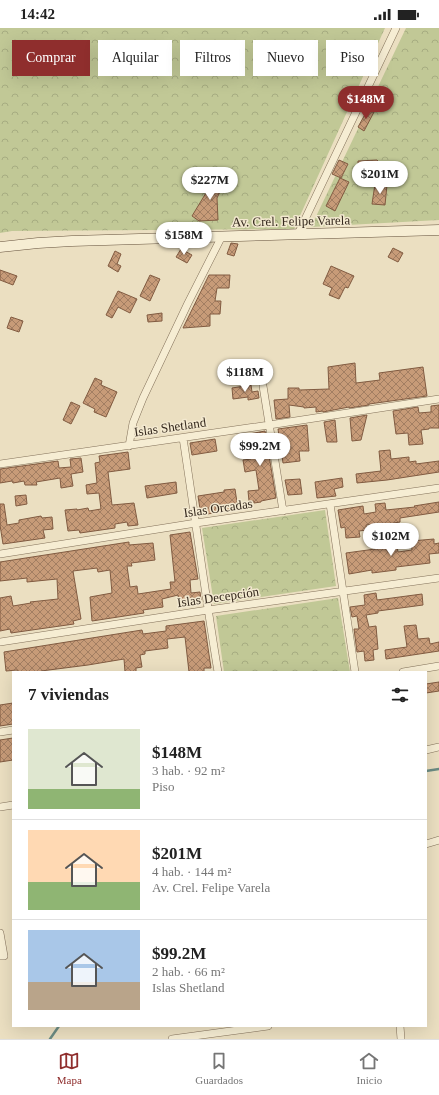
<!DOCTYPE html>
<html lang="es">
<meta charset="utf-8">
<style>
:root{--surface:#fff;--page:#f2f2f2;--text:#222;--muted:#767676;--line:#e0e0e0;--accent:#8f2e2d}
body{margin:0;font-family:Georgia,serif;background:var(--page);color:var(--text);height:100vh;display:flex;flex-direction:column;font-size:15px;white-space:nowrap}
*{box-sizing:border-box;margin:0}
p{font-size:13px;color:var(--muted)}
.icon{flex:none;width:22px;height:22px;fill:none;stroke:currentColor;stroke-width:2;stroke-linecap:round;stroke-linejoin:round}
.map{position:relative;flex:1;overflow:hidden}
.details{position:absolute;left:12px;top:643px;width:415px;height:356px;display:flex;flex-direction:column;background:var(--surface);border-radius:0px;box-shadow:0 4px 16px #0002}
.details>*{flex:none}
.top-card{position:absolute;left:12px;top:12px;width:415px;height:36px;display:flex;gap:8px}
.price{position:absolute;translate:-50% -34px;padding:0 9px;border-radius:14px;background:#fff;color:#222;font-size:13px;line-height:26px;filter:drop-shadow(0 1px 2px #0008)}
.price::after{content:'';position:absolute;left:50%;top:24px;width:12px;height:9px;margin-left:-6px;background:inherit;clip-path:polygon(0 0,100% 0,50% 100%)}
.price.selected{background:var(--accent);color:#fff}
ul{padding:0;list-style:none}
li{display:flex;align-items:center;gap:12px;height:100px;padding:0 16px}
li+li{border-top:1px solid var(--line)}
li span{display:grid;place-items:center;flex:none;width:112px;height:80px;border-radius:0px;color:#555}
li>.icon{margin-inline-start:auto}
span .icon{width:48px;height:48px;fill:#fffc;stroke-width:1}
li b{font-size:17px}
h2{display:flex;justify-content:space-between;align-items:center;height:48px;padding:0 16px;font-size:17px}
.pill{padding:0 14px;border-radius:0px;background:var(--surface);box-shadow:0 4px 16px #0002;font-size:14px;line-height:36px}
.pill.selected{background:var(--accent);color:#fff}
.status{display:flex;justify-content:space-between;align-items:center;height:28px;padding:0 20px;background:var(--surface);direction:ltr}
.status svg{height:11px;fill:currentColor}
.dock{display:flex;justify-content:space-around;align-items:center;height:56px;border-top:1px solid var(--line);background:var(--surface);font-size:11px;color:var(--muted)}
.dock a{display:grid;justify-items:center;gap:2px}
.dock .selected{color:var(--accent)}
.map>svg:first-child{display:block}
.park{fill:url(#park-crowns)}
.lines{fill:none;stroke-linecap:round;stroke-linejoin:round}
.stream{stroke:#6b8b83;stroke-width:2.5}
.building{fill:url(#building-cross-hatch);stroke:#815b41}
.street-casing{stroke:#83715a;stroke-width:8}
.secondary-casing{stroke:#65523d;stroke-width:11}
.street{stroke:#f6edd3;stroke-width:7}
.secondary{stroke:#f6edd3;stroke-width:10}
.labels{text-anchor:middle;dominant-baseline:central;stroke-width:3;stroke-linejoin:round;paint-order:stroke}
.street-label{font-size:13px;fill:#34281d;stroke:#f3e9d0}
</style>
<div class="status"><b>14:42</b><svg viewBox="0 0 49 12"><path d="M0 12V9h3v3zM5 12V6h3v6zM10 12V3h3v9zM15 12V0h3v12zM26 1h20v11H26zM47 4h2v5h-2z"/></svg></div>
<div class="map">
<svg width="439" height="1011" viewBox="0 0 439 1011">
<defs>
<pattern id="park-crowns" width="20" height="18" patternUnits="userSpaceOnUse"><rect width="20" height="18" fill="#c1c896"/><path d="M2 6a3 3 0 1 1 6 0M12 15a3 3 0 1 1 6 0" fill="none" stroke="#a6ac81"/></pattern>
<pattern id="building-cross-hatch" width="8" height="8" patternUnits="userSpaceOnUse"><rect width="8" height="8" fill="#c79b78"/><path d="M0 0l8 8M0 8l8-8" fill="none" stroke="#a27e62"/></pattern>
</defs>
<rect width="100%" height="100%" fill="#ebdfc1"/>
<!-- park -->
<path class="park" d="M0,0H385L294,201L12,203L0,205Z
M406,0H439V192L311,199Z
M325,482L336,558L214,576L202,500Z
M338,570L350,644H224L216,588Z"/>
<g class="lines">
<!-- stream -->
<path class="stream" d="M426,743L439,741
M50,1011L59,998"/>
</g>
<!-- building -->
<path class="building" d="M368,81L374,84L364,103L358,99Z
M339,132L348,136L341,150L332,146Z
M377,132L380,135L375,148L365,141H358V133Z
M217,144L227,149L217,170L218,192L199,193L192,188L209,160Z
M340,150L349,154L335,183L326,178Z
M375,156L387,157L385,177L372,176Z
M231,215L238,216L234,228L227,226Z
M393,220L403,225L398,234L388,229Z
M181,221L192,227L187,235L176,229Z
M115,223L121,226L117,236L121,238L118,244L108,238Z
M331,238L354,248L348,260L345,259L339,271L329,267L332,260L323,256Z
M0,242L17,248L13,257L0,252Z
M150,247L160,251L150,273L140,268Z
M209,247H230L229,260H217L215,273H221L220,286H210V298L183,300Z
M118,263L137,271L130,285L118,279L112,290L106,287Z
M162,285V293L148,294L147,287Z
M11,289L23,293L19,304L7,300Z
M355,335L356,355L380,352L379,345L423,339L427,368L369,376V377L349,380V379L323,384V383L316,384V379L304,380V379L289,377L290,389L276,391L274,372L288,371V360H299V362L329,361L328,339Z
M95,350L102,353L101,357L117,364L106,389L94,384L95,381L83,375Z
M251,357L252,364L258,363L259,370L248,372V369L233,371L232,360Z
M71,374L80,378L71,396L63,392Z
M439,377V400H429V401L421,402L423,416L409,417L408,405L396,406L393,383L418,379L419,385L431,384V378Z
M367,387L361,412L352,413L350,390Z
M335,392L337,414H327L324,394Z
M307,397L309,423H299L300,433L283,435L278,401Z
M265,403L276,470L261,473V474L254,475V473H249L248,463L259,462L256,442L245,444L243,432L251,431L248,416L245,417L244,407Z
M215,411L217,423L192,427L190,415Z
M390,422L391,431L409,429V434L416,433V436L439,433V444L387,452L357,455L356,446L381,443L379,423Z
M128,424L130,441L108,444L112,477L134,475L138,497L128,498L127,494L115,496V500L80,505L79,502L68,503L65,482L77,481V482L88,480L89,483L101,481L99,465L87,466L86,457L97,455L95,435L100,434L99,428Z
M81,430L83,444L71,446L73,458L61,460L60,450L36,454L37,457H25L24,453L13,455L12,453L0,455V441L58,433L59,440L71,439L70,431Z
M342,450L343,459L334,461L336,468L317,470L315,454Z
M300,451L302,466L288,467L285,452Z
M176,454L177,465L147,470L145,458Z
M235,461L238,481L201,487L198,468L224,464V462Z
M26,467L27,476L16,478L15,468Z
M439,474V484L400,490V494L394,495V504L384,505L383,498L378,499V496L366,497L367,502L359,503L360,509L346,510L345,499L341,500L338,482L363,478L364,486L376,484L375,476L385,475L386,482L415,479L414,478Z
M0,476H4L7,497L19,495V492L41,488L42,490L52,489L53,501L43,502L45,510L3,516L0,497Z
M190,504L198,551L190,552L191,565L200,564L201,572L190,574L191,577L180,579L178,567L162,571L163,579L143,582L144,585L92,593L90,569L112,565L110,542L98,544L97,540L73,543L81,591L73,593L74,596L11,605L10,601L0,603V570L11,568L13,578L31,575L30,574L58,571L57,551L27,554V550L0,553V534L129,514V517L153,515L155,532L131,535L132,538H127L130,559L137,558L138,566L171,561L170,554H175L170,507Z
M434,511V516L439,515V525L429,526L430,535L396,539V542L372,545V542L349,546L346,525L397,518L398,524L412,522L411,513Z
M376,565L377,572L422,566L423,577L378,583V585L366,587L369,599L376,598L378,621L373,622L374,632L365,633L364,623L357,624L354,601H359L357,588L352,589L350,579L365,577L364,567Z
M204,593L211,640H204V644H189L185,609L167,611L168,620L145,623V626L140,627L142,639L136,640V644H125L124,631L88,637L41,643V644H18L17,642L6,643L4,624L142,602L143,606L166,603V598Z
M416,597L418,611L429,610L430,616L439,614V623L386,631L385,622L407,619L404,598Z
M439,654V663L426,665V656Z
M13,675V696L0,698V677Z
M13,710V732L0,734V712Z"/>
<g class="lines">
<!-- street casing -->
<g class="street-casing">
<path id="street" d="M298,206L396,0
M263,358L283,483
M183,410C195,488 205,566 218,644
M129,418L133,395L143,370L188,275L222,208
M0,436L269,397L439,371
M330,476L355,644
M0,526L196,495L439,460
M0,614L208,582L439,550
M403,644L439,638
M0,704L13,702
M426,722L439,719
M0,779L13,777
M426,816L439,812
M0,905L4,928H0
M400,998L401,1011
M172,1011L268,998"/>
</g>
<!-- secondary casing -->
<g class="secondary-casing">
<path id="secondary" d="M0,219L38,215L72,213L439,202"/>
</g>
<!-- street -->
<use href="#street" class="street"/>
<!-- secondary -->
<use href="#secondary" class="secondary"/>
</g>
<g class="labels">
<!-- street labels -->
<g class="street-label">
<text transform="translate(291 193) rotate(-1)">Av. Crel. Felipe Varela</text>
<text transform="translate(170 399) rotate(-8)">Islas Shetland</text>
<text transform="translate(218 480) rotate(-8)">Islas Orcadas</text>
<text transform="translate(218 569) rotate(-8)">Islas Decepción</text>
</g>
</g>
</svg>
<b class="price selected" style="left:366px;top:92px">$148M</b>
<b class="price" style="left:380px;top:167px">$201M</b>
<b class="price" style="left:210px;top:173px">$227M</b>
<b class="price" style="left:184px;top:228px">$158M</b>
<b class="price" style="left:245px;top:365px">$118M</b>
<b class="price" style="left:260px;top:439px">$99.2M</b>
<b class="price" style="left:391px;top:529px">$102M</b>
<div class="top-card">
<a class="pill selected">Comprar</a>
<a class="pill">Alquilar</a>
<a class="pill">Filtros</a>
<a class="pill">Nuevo</a>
<a class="pill">Piso</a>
</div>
<section class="details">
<h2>7 viviendas<svg class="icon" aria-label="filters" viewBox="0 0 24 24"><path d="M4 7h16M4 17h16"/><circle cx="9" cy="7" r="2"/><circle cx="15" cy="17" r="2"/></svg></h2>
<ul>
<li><span style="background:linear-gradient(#dfe7d0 75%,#8fb573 0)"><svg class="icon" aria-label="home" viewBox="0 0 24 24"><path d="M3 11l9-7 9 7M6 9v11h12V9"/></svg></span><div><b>$148M</b><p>3 hab. · 92 m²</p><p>Piso</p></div></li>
<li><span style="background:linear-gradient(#ffd9b3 65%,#8fb573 0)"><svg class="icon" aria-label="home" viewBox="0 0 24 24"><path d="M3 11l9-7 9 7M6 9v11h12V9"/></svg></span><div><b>$201M</b><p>4 hab. · 144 m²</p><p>Av. Crel. Felipe Varela</p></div></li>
<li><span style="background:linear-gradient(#a9c7e8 65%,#b9a48a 0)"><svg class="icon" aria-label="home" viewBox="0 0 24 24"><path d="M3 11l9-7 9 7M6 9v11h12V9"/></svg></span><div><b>$99.2M</b><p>2 hab. · 66 m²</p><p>Islas Shetland</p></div></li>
</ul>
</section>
</div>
<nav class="dock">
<a class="selected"><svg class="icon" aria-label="map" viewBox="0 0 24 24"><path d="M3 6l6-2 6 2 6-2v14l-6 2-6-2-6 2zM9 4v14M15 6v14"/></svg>Mapa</a>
<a><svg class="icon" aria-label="saved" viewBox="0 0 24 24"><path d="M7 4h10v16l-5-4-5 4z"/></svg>Guardados</a>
<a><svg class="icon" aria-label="home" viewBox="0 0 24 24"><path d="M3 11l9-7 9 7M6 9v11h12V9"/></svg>Inicio</a>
</nav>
